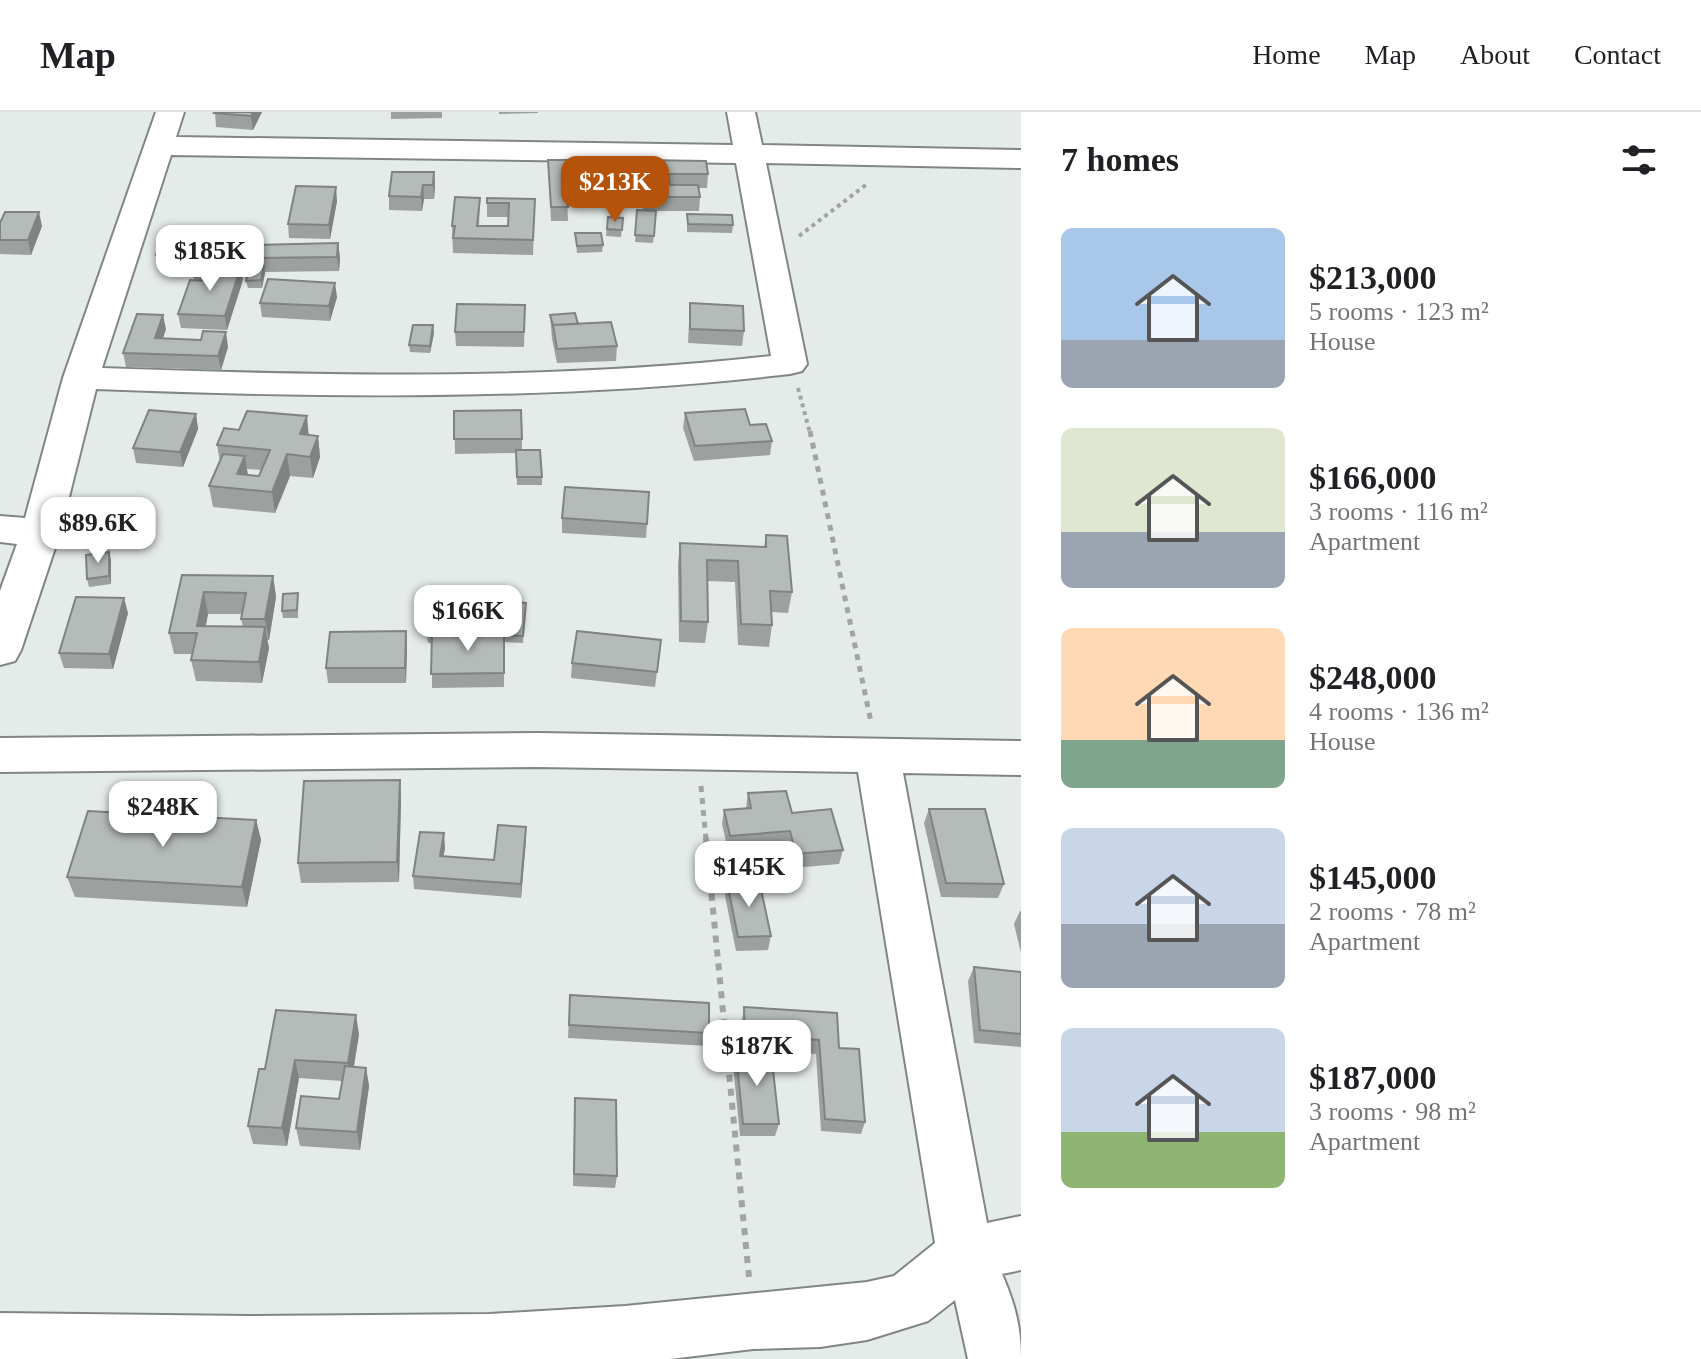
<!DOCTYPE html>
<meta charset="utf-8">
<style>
:root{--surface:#fff;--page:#f6f6f6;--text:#202124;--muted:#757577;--line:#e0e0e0;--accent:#b45309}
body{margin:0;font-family:"Times New Roman",serif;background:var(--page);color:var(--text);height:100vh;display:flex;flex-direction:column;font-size:30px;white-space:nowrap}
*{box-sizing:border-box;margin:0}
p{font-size:26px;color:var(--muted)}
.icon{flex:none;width:44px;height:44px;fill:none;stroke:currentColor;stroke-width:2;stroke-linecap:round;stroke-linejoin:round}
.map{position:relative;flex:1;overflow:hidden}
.details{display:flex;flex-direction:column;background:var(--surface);width:680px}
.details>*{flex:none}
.price{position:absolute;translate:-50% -68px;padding:0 18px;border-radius:16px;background:#fff;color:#222;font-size:26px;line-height:52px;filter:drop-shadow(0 2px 4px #0008)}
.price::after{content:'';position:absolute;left:50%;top:48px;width:24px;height:18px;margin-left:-12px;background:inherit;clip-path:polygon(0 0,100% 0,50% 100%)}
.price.active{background:var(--accent);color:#fff}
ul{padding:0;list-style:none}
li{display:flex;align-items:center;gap:24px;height:200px;padding:0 40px}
li span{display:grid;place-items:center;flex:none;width:224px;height:160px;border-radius:12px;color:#555}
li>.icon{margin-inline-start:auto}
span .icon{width:96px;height:96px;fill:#fffc;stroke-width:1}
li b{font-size:34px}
h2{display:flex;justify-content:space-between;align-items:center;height:96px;padding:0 40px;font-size:34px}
header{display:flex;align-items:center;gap:48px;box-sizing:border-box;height:112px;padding:0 40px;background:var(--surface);border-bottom:2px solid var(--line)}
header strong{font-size:38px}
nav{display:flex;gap:44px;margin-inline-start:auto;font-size:28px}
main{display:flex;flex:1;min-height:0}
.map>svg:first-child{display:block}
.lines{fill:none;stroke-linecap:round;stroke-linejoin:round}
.minor-casing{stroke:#808684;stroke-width:4}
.path-far2{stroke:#a0a4a3;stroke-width:4;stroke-dasharray:4 4;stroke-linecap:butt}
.path-far1{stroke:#a0a4a3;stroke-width:5;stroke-dasharray:6 6;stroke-linecap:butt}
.path{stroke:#a0a4a3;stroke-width:6;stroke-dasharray:7 7;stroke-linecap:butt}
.minor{fill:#fff;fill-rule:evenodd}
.wall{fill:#9ca19f;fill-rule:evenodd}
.shaded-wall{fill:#7f8382}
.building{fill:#b5bbb9;stroke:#7f8382;stroke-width:2}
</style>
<header>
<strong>Map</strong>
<nav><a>Home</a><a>Map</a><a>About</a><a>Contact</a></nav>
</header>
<main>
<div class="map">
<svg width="1021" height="1247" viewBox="0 0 1021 1247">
<rect width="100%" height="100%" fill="#e5ebe9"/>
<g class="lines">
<!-- minor casing -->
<g class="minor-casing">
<path id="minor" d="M156,0H184L176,25L733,33L727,0H755L762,33L1021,38V56L766,51L807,252L802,259L790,262C558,289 328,286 96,277L60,421L21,538L15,549L0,553V479L17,432L0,430V404L25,406L63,266ZM171,43L736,51L771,244C548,269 325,264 102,256Z
M538,621L1021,629V663L903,661L987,1111L1021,1104V1158L1002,1162C1015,1192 1021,1215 1021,1247H968L955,1188L928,1209L867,1228L820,1235L753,1237L670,1247H0V1201L248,1204L489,1202L625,1194L867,1170L894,1164L935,1131L858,660L538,655L0,660V626Z"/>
</g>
<!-- path-far2 -->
<path class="path-far2" d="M799,124L867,72
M798,276L810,321"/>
<!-- path-far1 -->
<path class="path-far1" d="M810,319L871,610
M701,674L706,728"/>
<!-- path -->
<path class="path" d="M706,726L749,1165"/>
<!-- minor -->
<use href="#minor" class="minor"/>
</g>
<!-- wall -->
<path class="wall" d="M215,0H262L253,18L216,15Z
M391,0H442V6L391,7Z
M499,0H538V1L499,2Z
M548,48L601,66L600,80H567L568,109H551Z
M641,48L708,62L707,76H698L700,85L699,99H653H656L653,131L635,130L637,98H643L640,62Z
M434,60L435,74L434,87H424L422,99L389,98V84Z
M480,86L479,114H508V105H487V86L535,87L533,143L453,141L452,114Z
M337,89L330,127L289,126L288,112Z
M687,102L733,113L732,121L687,120Z
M608,105L623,106L621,125L606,124Z
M0,111L42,114L31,143L0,142Z
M575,121L603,133L602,140L577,141Z
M338,131L340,146L339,159L265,160L262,176H248L246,169L253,154L252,146Z
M159,132L245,146L242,171L227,218L181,216L178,202L202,168H194L192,157H158L156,143Z
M337,185L330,209L262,205L260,191Z
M690,191L744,219L742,234L688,231Z
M525,193L524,235L456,234L455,220Z
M550,203L617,234L616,249L557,251L552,227Z
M166,217L163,226L201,228L228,235L221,258L126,255L123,241Z
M434,221L430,241L410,240L409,233Z
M454,299L522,327V338L542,365V373H517L516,341L455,342Z
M685,301L750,313L772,329L770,343L694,349L683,316Z
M196,302L198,317L183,355L136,351L133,336Z
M309,323L318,324L320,345L313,366L290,364L275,401L213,395L209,374L220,350L217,333ZM247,357L262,358L259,364L248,363Z
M562,406L647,412L646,426L562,421Z
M766,423L792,480L788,501L771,500L772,513L769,535L738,533L735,470L707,469L708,510L705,531L679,530L678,452L680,431L764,435Z
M109,440L111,448V472L89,475L87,467Z
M182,463L273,464L276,485L269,528H267L269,536L262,571L196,569L191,548L193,542H174L169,521ZM208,502H242L241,507L243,515L206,514Z
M298,481V506H283L282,499Z
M526,491L523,531L504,530V575L432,576V531H428L427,524L460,494L459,521L498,520Z
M128,501L113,557L64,556L59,541Z
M406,519L407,534L406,571H328L326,556Z
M661,528L655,575L571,566L572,551Z
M400,668L401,688L399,770L301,771L298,751Z
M748,681L792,701L843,738L839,752L793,756L787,733L728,738L722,712L724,698L746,696Z
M929,697L1004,772L998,786L941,785L924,711Z
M256,708L261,728L247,795L75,785L67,765Z
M526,715L521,786L414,777L413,764L445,736L443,744L494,748Z
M727,770L771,824L768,838L736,839L725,784Z
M1020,799H1021V841L1014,812Z
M974,855L1021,860V935L974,931L968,869Z
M570,883L709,921L707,934L568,926Z
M744,895L839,936L865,1010L861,1022L821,1019L816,942L742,937V908Z
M359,922L354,955L366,956L369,974L360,1038L300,1034L296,1016L339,987L342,969L299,966L287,1034L253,1032L248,1014L265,957Z
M736,940L779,1012L775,1024H740L733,953Z
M575,986L617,1064L615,1076L573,1074Z"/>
<!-- shaded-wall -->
<path class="shaded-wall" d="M253,0H262L253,18L251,4Z
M434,60L435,74L434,87L433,73Z
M423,73L424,87L422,99L421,85Z
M336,75L337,89L330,127L329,113Z
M39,100L42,114L31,143L28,128Z
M338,131L340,146L339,159L337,145Z
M243,132L245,146L242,171L227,218L225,204L239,157Z
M264,154L265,161L262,176L261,168Z
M335,171L337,185L330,209L329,194Z
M163,203L166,217L158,241L155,226Z
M433,213L434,221L430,241V234Z
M226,220L228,235L221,258L218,244Z
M196,302L198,317L183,355L180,340Z
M307,304L309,326L300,322Z
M318,324L320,345L313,366L310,345Z
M287,342L290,364L275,401L272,380Z
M245,344L248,365L237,362Z
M109,440L111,448V472L109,464Z
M273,464L276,485L269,528L265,507Z
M204,480L208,502L201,535L197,514Z
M124,486L128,501L113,557L109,542Z
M265,515L269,536L262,571L259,550Z
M406,519L407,534L406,571L405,556Z
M400,668L401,688L399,770L397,750Z
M256,708L261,728L247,795L242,775Z
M526,715V729L521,786V772Z
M444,721L445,736L441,758L440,744Z
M356,903L359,922L351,970L348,951Z
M295,948L299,966L287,1034L282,1016Z
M366,956L369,974L360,1038L357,1020Z"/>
<!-- building -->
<path class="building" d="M215,0H253L251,4L214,1Z
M548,48H599L601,66H565L568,95H551Z
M641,48L706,49L708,62H668L670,73H698L700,85H644Z
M392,60H434L433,73H423L421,85L389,84Z
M296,74L336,75L329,113L288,112Z
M455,85L480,86L477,114H508L509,91H487V86L535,87L533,128L453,126L455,114H452Z
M637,98L656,99L654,124L635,123Z
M5,100H39L28,128H0V111Z
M687,102L732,103L733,113L688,112Z
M608,105L623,106L622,118L607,117Z
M575,121H601L603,133L577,134Z
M338,131L337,145L252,146L254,133Z
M159,132H243L239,154H192L194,143H156Z
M249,154H264L261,168L246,169Z
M207,155L240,157L225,204L178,202L190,168L202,169Z
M268,167L335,171L329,194L260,191Z
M690,191L743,194L744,219L690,217Z
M457,192L525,193L524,220H455Z
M575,201L578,212L553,213L550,203Z
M137,202L163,203L155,226L201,228L203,219L226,220L218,244L123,241Z
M611,210L617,234L557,237L553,213Z
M413,213H433L430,234L409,233Z
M745,297L750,313L766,312L772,329L695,334L685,301Z
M149,298L196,302L180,340L133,336Z
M521,298L522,327H454V299Z
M247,299L307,304L300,322L318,324L310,345L287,342L272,380L209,374L223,342L245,344L237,362L259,364L270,338L217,333L224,316L239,318Z
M516,338H540L542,365H517Z
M565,375L649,380L647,412L562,406Z
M766,423L787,424L792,480L770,479L772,513L741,512L738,449L707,448L708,510L681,509L680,431L766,435Z
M109,440V464L87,467L86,443Z
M182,463L273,464L265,507H241L246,481L204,480L197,514L265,515L259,550L191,548L197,521H169Z
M298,481L297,498L282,499L283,482Z
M76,485L124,486L109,542L59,541Z
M501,489L526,491L523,524L504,523V520H498Z
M430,493L460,494L458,521H432V524H427Z
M406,519L405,556H326L330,520Z
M577,519L661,528L657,560L572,551Z
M504,520V561L431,562L432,521Z
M400,668L397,750L298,751L304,669Z
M786,679L792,701L831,697L843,738L796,742L790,719L730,724L724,698L751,696L748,681Z
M929,697H985L1004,772L946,771Z
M88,699L256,708L242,775L67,765Z
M498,713L526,715L521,772L413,764L420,720L444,721L440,744L494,748Z
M759,768L771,824L738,825L727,770Z
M974,855L1021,860V922L980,918Z
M570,883L709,891V921L569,913Z
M744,895L837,901L839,936L859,937L865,1010L825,1007L819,928L745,924Z
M276,898L356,903L348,951L295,948L282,1016L248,1014L259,957H265Z
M736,940H771L779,1012H743Z
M345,954L366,956L357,1020L296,1016L301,984L339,987Z
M575,986L616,988L617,1064L574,1062Z"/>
</svg>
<b class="price active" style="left:615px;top:112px">$213K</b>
<b class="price" style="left:210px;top:181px">$185K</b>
<b class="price" style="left:98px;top:453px">$89.6K</b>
<b class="price" style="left:468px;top:541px">$166K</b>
<b class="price" style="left:163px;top:737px">$248K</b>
<b class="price" style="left:749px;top:797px">$145K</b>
<b class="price" style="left:757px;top:976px">$187K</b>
</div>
<section class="details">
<h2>7 homes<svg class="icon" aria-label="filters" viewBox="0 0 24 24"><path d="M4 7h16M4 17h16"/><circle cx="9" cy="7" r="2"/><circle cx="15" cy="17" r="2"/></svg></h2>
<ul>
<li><span style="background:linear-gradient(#a9c7e8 70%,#9aa5b1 0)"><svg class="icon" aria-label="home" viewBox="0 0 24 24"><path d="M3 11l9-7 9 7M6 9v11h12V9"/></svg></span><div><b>$213,000</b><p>5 rooms · 123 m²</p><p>House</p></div></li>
<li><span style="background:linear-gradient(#dfe7d0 65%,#9aa5b1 0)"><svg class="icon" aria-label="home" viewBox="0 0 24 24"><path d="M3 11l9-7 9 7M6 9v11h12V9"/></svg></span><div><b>$166,000</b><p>3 rooms · 116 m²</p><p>Apartment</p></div></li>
<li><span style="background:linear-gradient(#ffd9b3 70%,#7fa58c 0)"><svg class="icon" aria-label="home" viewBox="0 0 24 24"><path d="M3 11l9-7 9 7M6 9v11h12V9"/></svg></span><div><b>$248,000</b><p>4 rooms · 136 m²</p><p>House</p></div></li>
<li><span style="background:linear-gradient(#c9d6e8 60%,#9aa5b1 0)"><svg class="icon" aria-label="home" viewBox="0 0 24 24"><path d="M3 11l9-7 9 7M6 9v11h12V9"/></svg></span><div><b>$145,000</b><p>2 rooms · 78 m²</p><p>Apartment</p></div></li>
<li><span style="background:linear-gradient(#c9d6e8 65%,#8fb573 0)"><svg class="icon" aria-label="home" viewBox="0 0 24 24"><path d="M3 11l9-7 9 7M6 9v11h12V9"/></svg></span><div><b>$187,000</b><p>3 rooms · 98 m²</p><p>Apartment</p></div></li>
</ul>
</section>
</main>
